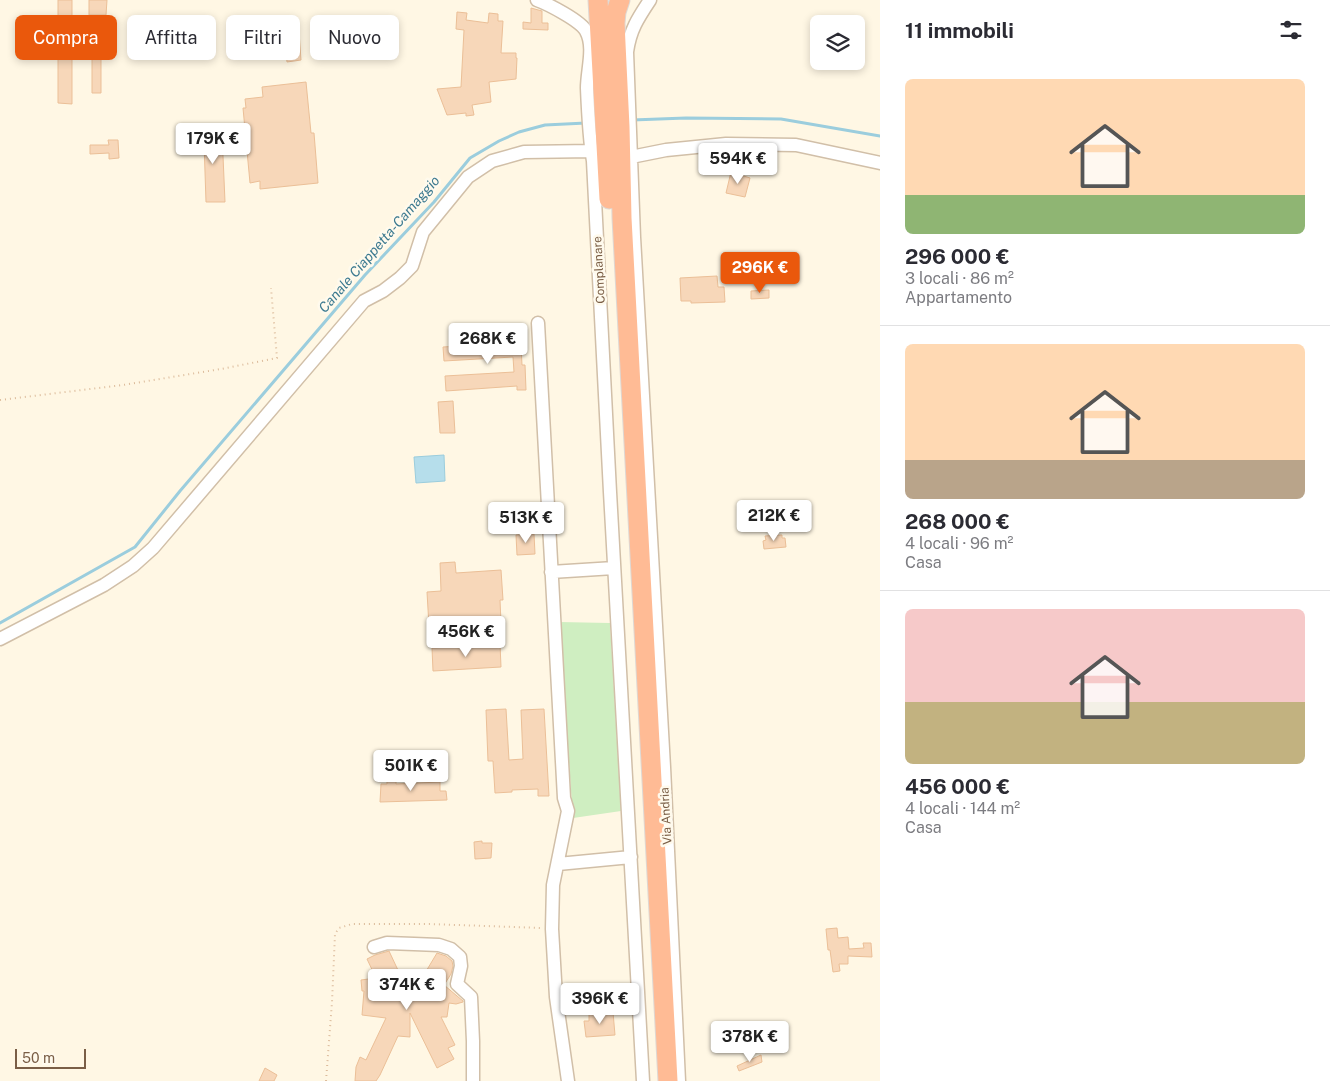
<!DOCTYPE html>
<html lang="it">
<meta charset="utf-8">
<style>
:root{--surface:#fff;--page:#f7f7f7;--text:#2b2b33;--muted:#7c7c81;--line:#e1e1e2;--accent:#ea580c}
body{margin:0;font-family:"Public Sans",sans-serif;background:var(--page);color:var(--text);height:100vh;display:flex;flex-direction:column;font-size:19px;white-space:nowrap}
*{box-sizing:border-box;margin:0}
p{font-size:16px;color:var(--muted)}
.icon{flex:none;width:28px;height:28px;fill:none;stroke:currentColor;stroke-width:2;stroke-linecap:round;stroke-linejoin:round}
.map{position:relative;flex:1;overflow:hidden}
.drawer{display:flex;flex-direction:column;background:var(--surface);width:450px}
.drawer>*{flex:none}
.hud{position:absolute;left:15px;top:15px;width:475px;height:45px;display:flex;gap:10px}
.controls{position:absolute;left:810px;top:15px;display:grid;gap:10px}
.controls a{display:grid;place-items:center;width:55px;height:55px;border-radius:8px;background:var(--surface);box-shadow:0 2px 8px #0003;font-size:25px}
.scale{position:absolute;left:15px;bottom:12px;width:71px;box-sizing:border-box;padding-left:5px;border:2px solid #7a5e46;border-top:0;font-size:14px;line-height:18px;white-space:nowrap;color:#7a5e46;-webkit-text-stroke:4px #fffaed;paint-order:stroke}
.price{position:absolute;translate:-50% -42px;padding:0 11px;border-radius:5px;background:#fff;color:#222;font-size:16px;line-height:32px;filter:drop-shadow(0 1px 2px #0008)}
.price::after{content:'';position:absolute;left:50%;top:30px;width:15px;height:11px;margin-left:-8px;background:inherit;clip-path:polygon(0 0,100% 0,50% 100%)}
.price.current{background:var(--accent);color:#fff}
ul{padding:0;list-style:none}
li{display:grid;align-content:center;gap:10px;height:265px;padding:0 25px}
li+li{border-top:1px solid var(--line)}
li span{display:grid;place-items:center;height:155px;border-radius:8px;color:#555}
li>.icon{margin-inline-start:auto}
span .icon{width:90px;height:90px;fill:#fffc;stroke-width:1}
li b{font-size:21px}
h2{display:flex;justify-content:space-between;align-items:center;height:60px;padding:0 25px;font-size:21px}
.pill{padding:0 18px;border-radius:8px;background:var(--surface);box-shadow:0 2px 8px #0003;font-size:18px;line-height:45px}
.pill.current{background:var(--accent);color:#fff}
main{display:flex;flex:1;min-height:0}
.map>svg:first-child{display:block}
.green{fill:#cfeec1}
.water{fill:#b6deeb;stroke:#9bcddd}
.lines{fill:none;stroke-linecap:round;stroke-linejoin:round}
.stream{stroke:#9bcddd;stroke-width:3}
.building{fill:#f7d7b9;stroke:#ebbf97}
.minor-casing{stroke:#d1bfa8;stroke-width:15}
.highway-casing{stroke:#dfd8d3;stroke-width:21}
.path{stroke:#dcbb9b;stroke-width:2;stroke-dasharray:1 4;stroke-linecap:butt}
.minor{stroke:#fff;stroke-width:12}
.highway{stroke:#ffbb95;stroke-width:19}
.labels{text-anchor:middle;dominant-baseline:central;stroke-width:5;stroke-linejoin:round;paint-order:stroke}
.street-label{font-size:12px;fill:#7a5e46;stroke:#fffaed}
.water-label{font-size:14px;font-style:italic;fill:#3d7a90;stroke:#fffaed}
</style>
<main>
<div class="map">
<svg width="880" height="1081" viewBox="0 0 880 1081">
<rect width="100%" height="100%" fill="#fff7e4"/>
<!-- green -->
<path class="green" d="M559,622L610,623L621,811L573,818Z"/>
<!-- water -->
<path class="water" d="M444,455L445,481L416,483L414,457Z"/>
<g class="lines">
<!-- stream -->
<path class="stream" d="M632,120L686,118L781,119L880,136
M0,623L135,547L180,491L365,275L434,202L470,158L499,141L519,132L545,125L586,123"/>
</g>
<!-- building -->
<path class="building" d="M58,0H72V22H82L83,36H101V93H92V46L72,47V104L58,103V46H52V38H58Z
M89,0H107L106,15H89Z
M531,8L542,11V23H548V30L523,29V22L531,23Z
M457,12L467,13L466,20L488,23L489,13L498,14V21H503L501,53H516V58H517L516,79L489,82L491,102L472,105L474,115L466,116V113L447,115L437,89L461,87L464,30L456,29Z
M299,32L301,60L287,62L284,33Z
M306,82L311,133H314L318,183L260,189V181L250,183L243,108H246L245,99L263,97L262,87Z
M201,133H222L225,202H206L204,142L190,143V135Z
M108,140H118L119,158L109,159V153L90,154V145H109Z
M731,172L750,178L745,197L726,193Z
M717,276L718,287H724L725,302L691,303V301H681L680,278Z
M769,290V298L751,299V291Z
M512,325H520L522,365H525L526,390H517V386L446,391L445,376L514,372L513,357L444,361L443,347L513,343Z
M453,401L455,433H440L438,402Z
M534,534L535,554L517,555L516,535Z
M782,535V538H785L786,547L764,549L763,541L766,540L765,536Z
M455,562L456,573L501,570L503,600H500L501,623L472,624V631L462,632V625L429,626L427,592L441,591L440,563Z
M500,644L501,667L433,671L432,648Z
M506,709L509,760L523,759L521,710L544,709L549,796H538V789L512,790V792L495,793L493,761H488L486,710Z
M387,778H396V784L440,782V791H446L447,800L380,802L381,784H387Z
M482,841V843H492L491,858L475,859L474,842Z
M837,928L838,938L848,937L849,949L864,948L863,943H871L872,957L848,956V964H839L840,971L833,972L830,950H828L826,929Z
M389,951L404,983H419L437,953L446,956L452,961L453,966L451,974L444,985L463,1001V1002L456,1004L449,1003L447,1017H441L455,1045L448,1048L454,1059L437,1068L410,1013V1037L398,1036L380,1075L376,1081H355L356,1067L360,1057L366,1060L386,1018L362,1015L364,991H362L361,980L376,978L367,959L375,955Z
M613,1012L615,1035L586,1037L584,1021H589V1014Z
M761,1055L762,1062L739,1071L737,1066Z
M265,1068L277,1075L274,1081H259Z"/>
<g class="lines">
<!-- minor casing -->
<g class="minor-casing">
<path id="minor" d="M537,0C548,4 581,21 586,31C595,47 587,70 587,88C588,112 589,137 593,161L610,492L643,1081
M650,0C638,18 630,30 627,52L634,237L664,767L679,1081
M631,157L666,150L726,144L796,145L880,163
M538,323L564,798L568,811L553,885L552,929L556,997L568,1081
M551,572L614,568
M0,639L104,585L133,566L153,548L364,301L383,291L400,278L412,266L423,232L468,177L492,161L524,152L592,151
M558,864L631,857
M374,947L387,943L414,944L439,945L451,949L460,957L461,966L457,984L471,997L473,1041V1081"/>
</g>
<!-- highway casing -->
<g class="highway-casing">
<path id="highway" d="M598,0L609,199
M620,0L616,12L615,23L620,127L622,218L668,1081"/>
</g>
<!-- path -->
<path class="path" d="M0,400L123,385L221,369L277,358L271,288
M326,1081L332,1002L335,934L339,928L352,924H429L542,928"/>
<!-- minor -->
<use href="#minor" class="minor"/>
<!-- highway -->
<use href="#highway" class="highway"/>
</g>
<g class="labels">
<!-- street labels -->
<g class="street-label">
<text transform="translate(599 270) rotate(-93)">Complanare</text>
<text transform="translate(666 816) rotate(-93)">Via Andria</text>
</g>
<!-- water labels -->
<g class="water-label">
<text transform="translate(379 244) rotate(-49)">Canale Ciappetta-Camaggio</text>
</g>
</g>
</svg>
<div class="controls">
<a><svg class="icon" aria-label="layers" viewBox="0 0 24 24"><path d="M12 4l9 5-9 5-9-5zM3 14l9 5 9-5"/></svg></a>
</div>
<div class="scale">50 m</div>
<b class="price" style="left:213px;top:165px">179K €</b>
<b class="price" style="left:738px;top:185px">594K €</b>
<b class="price current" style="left:760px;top:294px">296K €</b>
<b class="price" style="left:488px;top:365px">268K €</b>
<b class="price" style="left:774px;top:542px">212K €</b>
<b class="price" style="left:526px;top:544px">513K €</b>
<b class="price" style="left:466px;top:658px">456K €</b>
<b class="price" style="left:411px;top:792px">501K €</b>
<b class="price" style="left:407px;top:1011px">374K €</b>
<b class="price" style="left:600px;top:1025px">396K €</b>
<b class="price" style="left:750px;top:1063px">378K €</b>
<div class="hud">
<a class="pill current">Compra</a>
<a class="pill">Affitta</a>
<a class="pill">Filtri</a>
<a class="pill">Nuovo</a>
</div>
</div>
<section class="drawer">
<h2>11 immobili<svg class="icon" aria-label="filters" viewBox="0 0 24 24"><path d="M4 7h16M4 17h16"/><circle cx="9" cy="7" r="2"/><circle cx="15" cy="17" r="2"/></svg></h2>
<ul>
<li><span style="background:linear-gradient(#ffd9b3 75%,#8fb573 0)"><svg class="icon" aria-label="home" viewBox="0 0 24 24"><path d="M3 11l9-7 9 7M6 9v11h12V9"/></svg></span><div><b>296 000 €</b><p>3 locali · 86 m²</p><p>Appartamento</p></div></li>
<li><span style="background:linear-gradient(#ffd9b3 75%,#b9a48a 0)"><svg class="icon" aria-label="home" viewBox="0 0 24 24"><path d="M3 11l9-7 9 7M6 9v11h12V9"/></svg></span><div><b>268 000 €</b><p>4 locali · 96 m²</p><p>Casa</p></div></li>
<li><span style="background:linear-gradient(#f6c9c9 60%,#c2b280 0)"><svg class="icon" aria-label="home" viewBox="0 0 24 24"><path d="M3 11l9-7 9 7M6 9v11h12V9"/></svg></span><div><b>456 000 €</b><p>4 locali · 144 m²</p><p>Casa</p></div></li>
</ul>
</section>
</main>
